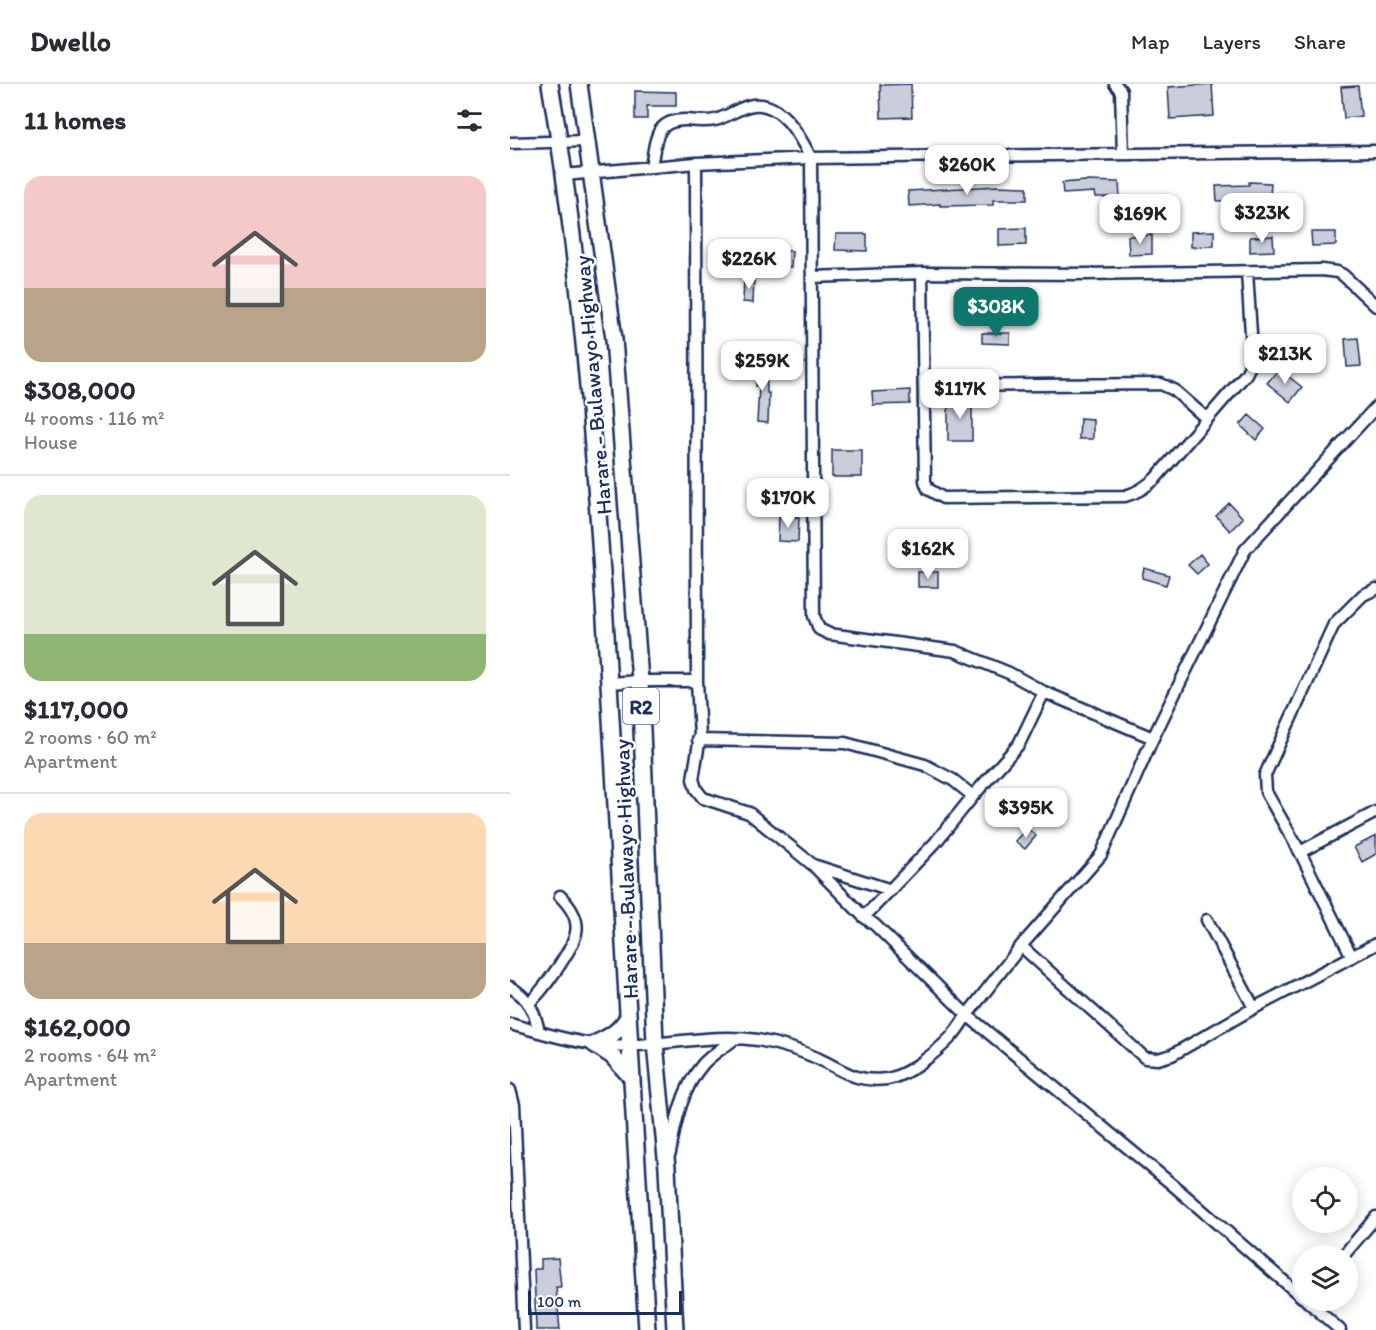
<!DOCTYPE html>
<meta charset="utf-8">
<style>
:root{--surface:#fff;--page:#f2f2f3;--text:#2b2b33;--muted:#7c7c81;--line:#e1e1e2;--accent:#0f766e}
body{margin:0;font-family:Itim,sans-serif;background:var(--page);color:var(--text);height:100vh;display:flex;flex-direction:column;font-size:22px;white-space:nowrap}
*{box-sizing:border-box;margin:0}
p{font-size:20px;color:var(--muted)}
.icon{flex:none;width:33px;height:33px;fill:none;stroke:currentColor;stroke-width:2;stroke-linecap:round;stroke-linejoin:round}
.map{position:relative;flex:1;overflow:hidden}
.panel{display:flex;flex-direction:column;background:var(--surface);width:510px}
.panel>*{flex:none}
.controls{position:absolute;left:782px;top:1083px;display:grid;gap:12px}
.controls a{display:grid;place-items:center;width:66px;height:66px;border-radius:50%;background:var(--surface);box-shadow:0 3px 15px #0003;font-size:30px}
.scale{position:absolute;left:18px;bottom:15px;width:154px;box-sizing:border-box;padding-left:6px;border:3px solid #1b2f5e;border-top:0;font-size:16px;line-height:21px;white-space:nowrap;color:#1b2f5e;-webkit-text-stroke:4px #fff;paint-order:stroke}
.price{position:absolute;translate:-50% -51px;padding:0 14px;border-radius:12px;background:#fff;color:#222;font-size:20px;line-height:39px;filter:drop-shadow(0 2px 3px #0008)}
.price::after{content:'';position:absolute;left:50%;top:36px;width:18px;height:14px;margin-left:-9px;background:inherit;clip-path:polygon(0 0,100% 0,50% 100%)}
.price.on{background:var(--accent);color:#fff}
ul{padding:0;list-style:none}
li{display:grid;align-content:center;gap:12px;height:318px;padding:0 24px}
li+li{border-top:2px solid var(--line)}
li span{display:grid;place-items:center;height:186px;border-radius:18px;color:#555}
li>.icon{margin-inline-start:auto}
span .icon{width:108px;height:108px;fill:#fffc;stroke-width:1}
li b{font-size:26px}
h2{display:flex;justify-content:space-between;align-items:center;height:72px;padding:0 24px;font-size:26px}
header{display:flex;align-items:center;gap:36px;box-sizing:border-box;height:84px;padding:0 30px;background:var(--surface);border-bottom:2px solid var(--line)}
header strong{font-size:28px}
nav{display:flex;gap:33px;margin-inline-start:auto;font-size:21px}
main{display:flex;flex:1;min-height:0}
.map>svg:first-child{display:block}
.building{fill:#caceda;stroke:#1b2f5e;stroke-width:1.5}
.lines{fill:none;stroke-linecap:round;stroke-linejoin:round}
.minor-casing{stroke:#1b2f5e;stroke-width:15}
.highway-casing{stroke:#1b2f5e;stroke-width:20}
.minor{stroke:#fff;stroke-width:10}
.highway{stroke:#fff;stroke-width:15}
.labels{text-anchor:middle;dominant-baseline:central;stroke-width:5;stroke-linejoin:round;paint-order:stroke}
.shield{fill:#fff;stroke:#5f6d8e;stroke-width:1.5}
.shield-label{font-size:21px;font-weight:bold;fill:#1b2f5e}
.street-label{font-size:22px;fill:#1b2f5e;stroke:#fff}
</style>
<header>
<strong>Dwello</strong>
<nav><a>Map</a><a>Layers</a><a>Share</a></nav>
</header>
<main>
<section class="panel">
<h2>11 homes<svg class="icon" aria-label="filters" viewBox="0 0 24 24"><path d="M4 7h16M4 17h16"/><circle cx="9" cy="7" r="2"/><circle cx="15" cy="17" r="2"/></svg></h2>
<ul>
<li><span style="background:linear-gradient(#f6c9c9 60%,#b9a48a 0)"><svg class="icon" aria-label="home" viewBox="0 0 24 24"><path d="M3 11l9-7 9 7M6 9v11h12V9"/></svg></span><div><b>$308,000</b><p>4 rooms · 116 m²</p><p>House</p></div></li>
<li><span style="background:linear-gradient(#dfe7d0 75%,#8fb573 0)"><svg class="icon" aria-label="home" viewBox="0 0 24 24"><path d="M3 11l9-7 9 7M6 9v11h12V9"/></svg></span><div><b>$117,000</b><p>2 rooms · 60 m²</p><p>Apartment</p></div></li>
<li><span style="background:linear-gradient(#ffd9b3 70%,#b9a48a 0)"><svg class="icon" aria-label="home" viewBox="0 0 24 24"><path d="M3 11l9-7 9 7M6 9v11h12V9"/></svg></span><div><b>$162,000</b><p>2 rooms · 64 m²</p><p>Apartment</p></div></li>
</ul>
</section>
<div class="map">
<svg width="866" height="1246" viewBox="0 0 866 1246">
<rect width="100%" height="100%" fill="#fff"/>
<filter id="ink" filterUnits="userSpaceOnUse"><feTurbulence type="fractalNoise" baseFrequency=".0167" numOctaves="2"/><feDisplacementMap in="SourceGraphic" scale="12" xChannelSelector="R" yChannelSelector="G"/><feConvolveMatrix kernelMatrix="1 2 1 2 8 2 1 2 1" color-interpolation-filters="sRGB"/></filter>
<g filter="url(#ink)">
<!-- building -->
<path class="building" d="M401,0L402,33L371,34L370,1Z
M702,0L704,32L660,35L658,3Z
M848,2L851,32L834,34L831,3Z
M125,7L166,8V22H137V35H125Z
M575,97L609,98L610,113H585L584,108L553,110L552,99Z
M739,98L761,99L760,113L730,111L731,116L707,117L706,102L739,101Z
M487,102L517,103V116H483V121L430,122V120L399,122L398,107Z
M516,144V161L489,162V145Z
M704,147V162L681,163V148Z
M801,148H826V161L802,162Z
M326,150H357V167L325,166Z
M642,151V170L619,171L618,152Z
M763,152L764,167L740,168V153Z
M264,166L282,167L281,183L263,182Z
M234,194H244L243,219L233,218Z
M472,249H500V260L472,259Z
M848,254L851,282L837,283L835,255Z
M256,277L257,309H259L258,339L247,338L249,302H246V278Z
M769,285L792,303L780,318L757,299Z
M400,306V320L363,321L362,308Z
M438,314H462V357H438Z
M739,331L755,345L746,356L730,341Z
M570,334L583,335V355H569Z
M322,366H352V393H322Z
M719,419L733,434L720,447L706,432Z
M269,432L289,433L288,458L268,457Z
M690,470L698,480L687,490L678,481Z
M634,484L659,491L656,501L632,494Z
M408,488H428V503H408Z
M517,744L526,752L515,765L505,757Z
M866,752V770L852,778L844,763Z
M48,1174L51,1203H46L50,1246H26L24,1185H31V1175Z"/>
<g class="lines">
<!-- minor casing -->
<g class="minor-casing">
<path id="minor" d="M605,0L611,7L613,70
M0,59L78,57
M186,79L187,597L190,653L183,695L186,705L193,714L239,729L303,781L354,833L365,841L457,931L511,862L591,771L643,654L735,466L866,323
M141,83C146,57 144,35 177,36C186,37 196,38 205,36C218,33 229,23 243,21C272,17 290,53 301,74L304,532L309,545L319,550L445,567L499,589L534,608L643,654
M54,91L186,79L301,74L866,67
M412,189L415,397L418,405L433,414L615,412C627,409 635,403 645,395L736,290L742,278V265L737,188
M302,193L412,189L575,190L812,186L827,188L833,191L866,222
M415,302L651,300L664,306L696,334
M99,599L130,597H187
M188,656L335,659L415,681L443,696L463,712
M790,768L866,728
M306,782L381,806
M354,833L425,759L463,712L509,660L534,608
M697,836L744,924
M511,862L635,974L648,975L662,971L744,924L866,860
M842,873L790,768L756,708L755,691L824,540L853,511L866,505
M0,903C19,914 24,927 29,947
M19,919C32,908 39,896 49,882C67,854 77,839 50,812
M0,940C27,947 56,957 84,960C139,967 193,948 248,956C269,960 290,966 309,975C334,987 347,999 377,995C397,992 427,968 441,953C447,947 452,938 457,931L664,1102L792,1213
M0,1006L4,1021L14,1246
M160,1069C165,1039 172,1004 193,980C201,971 213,964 223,956
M833,1172L866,1133
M796,1216L830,1246"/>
</g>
<!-- highway casing -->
<g class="highway-casing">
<path id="highway" d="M40,0C74,198 87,400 99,600C112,815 123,1031 137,1246
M69,0L104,255L130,597L145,959L157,1084L165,1246
M84,960L102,972L121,993
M84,960C99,953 109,948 118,933"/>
</g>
<!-- minor -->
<use href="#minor" class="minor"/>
<!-- highway -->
<use href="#highway" class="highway"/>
</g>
</g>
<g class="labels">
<!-- shield labels -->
<rect class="shield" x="113" y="604" width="36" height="36" rx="4.5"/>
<g class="shield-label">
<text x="131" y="622">R2</text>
</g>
<!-- street labels -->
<g class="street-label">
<text transform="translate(83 301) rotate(-95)">Harare - Bulawayo Highway</text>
<text transform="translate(116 785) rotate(-92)">Harare - Bulawayo Highway</text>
</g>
</g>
</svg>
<div class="controls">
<a><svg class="icon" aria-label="locate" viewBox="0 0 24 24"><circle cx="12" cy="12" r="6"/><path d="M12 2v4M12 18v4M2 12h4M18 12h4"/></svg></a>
<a><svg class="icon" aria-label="layers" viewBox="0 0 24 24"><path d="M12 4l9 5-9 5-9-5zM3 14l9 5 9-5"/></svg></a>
</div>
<div class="scale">100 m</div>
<b class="price" style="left:457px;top:112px">$260K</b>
<b class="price" style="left:752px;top:160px">$323K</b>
<b class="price" style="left:630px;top:161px">$169K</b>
<b class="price" style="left:239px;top:206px">$226K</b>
<b class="price on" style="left:486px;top:254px">$308K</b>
<b class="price" style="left:775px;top:301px">$213K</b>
<b class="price" style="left:252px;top:308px">$259K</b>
<b class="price" style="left:450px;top:336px">$117K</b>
<b class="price" style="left:278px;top:445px">$170K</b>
<b class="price" style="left:418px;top:496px">$162K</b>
<b class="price" style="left:516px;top:755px">$395K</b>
</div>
</main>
